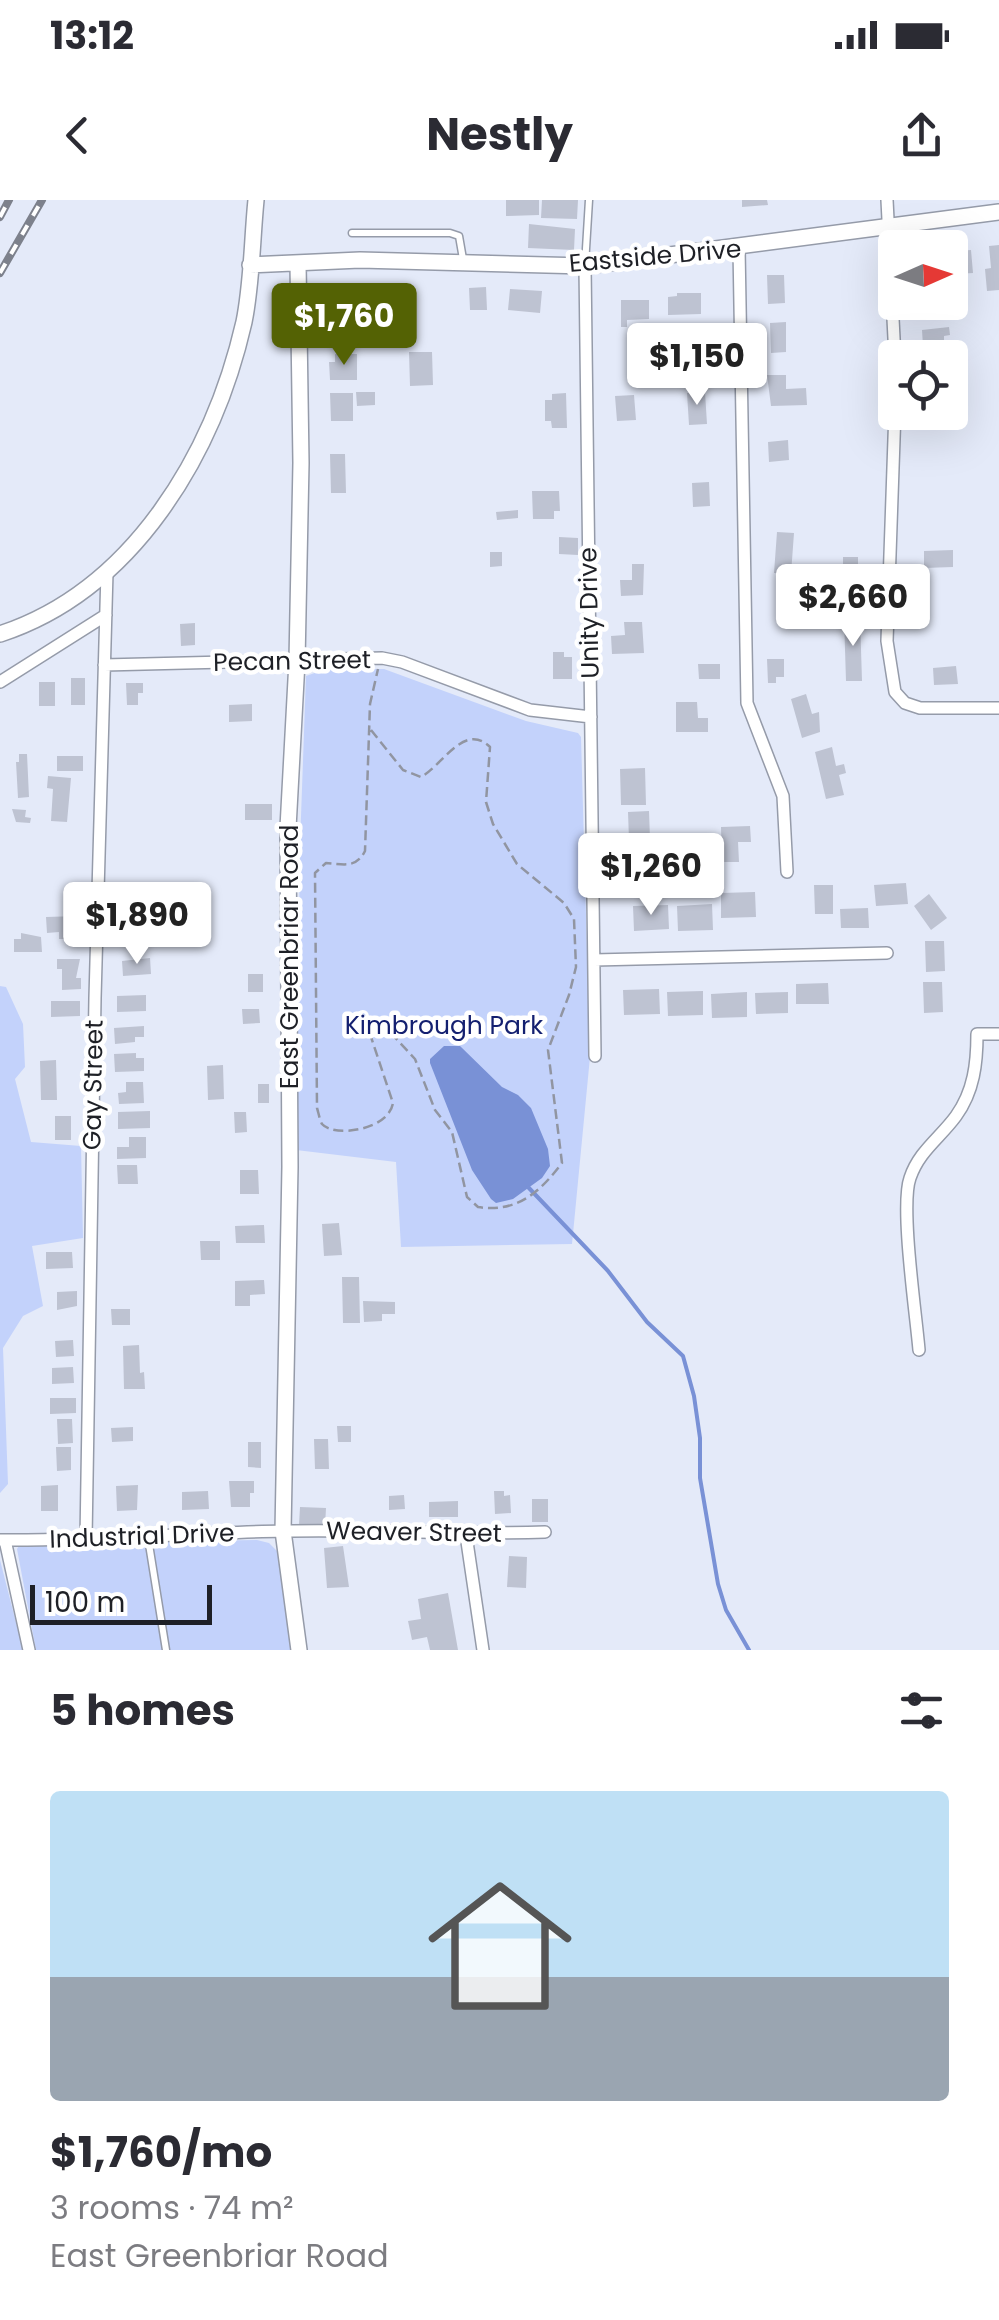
<!DOCTYPE html>
<meta charset="utf-8">
<style>
:root{--surface:#fff;--page:#f7f7f7;--text:#2b2b33;--muted:#7c7c81;--accent:#546204}
body{margin:0;font-family:Poppins,sans-serif;background:var(--page);color:var(--text);height:100vh;display:flex;flex-direction:column;font-size:38px;white-space:nowrap}
*{box-sizing:border-box;margin:0}
p{font-size:32px;color:var(--muted)}
.icon{flex:none;width:55px;height:55px;fill:none;stroke:currentColor;stroke-width:2;stroke-linecap:round;stroke-linejoin:round}
.map{position:relative;height:1450px;overflow:hidden}
.drawer{display:flex;flex-direction:column;background:var(--surface);flex:1}
.drawer>*{flex:none}
.needle{width:65px;rotate:87deg}
.buttons{position:absolute;left:878px;top:30px;display:grid;gap:20px}
.buttons a{display:grid;place-items:center;width:90px;height:90px;border-radius:10px;background:var(--surface);box-shadow:0 10px 40px #0002;font-size:50px}
.scale{position:absolute;left:30px;bottom:25px;width:182px;box-sizing:border-box;padding-left:10px;border:5px solid #1e2026;border-top:0;font-size:28px;line-height:35px;white-space:nowrap;color:#1e2026;-webkit-text-stroke:8px #fff;paint-order:stroke}
.price{position:absolute;translate:-50% -85px;padding:0 22px;border-radius:10px;background:#fff;color:#222;font-size:32px;line-height:65px;filter:drop-shadow(0 2px 5px #0008)}
.price::after{content:'';position:absolute;left:50%;top:60px;width:30px;height:22px;margin-left:-15px;background:inherit;clip-path:polygon(0 0,100% 0,50% 100%)}
.price.on{background:var(--accent);color:#fff}
ul{padding:0;list-style:none}
li{display:grid;align-content:center;gap:20px;height:530px;padding:0 50px}
li span{display:grid;place-items:center;height:310px;border-radius:10px;color:#555}
li>.icon{margin-inline-start:auto}
span .icon{width:180px;height:180px;fill:#fffc;stroke-width:1}
li b{font-size:42px}
h2{display:flex;justify-content:space-between;align-items:center;height:120px;padding:0 50px;font-size:42px}
.status{display:flex;justify-content:space-between;align-items:center;height:70px;padding:0 50px;background:var(--surface);direction:ltr}
.status svg{height:28px;fill:currentColor}
header{display:flex;justify-content:space-between;align-items:center;height:130px;padding:0 50px;background:var(--surface);font-size:45px;font-weight:700}
.map>svg:first-child{display:block}
.green{fill:#c3d2fb}
.water{fill:#7991d6}
.lines{fill:none;stroke-linecap:round;stroke-linejoin:round}
.stream{stroke:#7991d6;stroke-width:4}
.building{fill:#bec3d2}
.service-casing{stroke:#959ba9;stroke-width:9}
.minor-casing{stroke:#959ba9;stroke-width:14}
.tertiary-casing{stroke:#959ba9;stroke-width:18}
.path{stroke:#9195a1;stroke-width:2.5;stroke-dasharray:10 5;stroke-linecap:butt}
.service{stroke:#fff;stroke-width:6}
.minor{stroke:#fff;stroke-width:11}
.tertiary{stroke:#fff;stroke-width:15}
.rail-casing{stroke:#7d818c;stroke-width:8}
.rail{stroke:#fff;stroke-width:4;stroke-dasharray:11;stroke-linecap:butt}
.labels{text-anchor:middle;dominant-baseline:central;stroke-width:9;stroke-linejoin:round;paint-order:stroke}
.street-label{font-size:25px;fill:#1e2026;stroke:#fff}
.park-label{font-size:25px;fill:#142070;stroke:#fff}
</style>
<div class="status"><b>13:12</b><svg viewBox="0 0 49 12"><path d="M0 12V9h3v3zM5 12V6h3v6zM10 12V3h3v9zM15 12V0h3v12zM26 1h20v11H26zM47 4h2v5h-2z"/></svg></div>
<header><svg class="icon" aria-label="back" viewBox="0 0 24 24"><path d="M15 5l-7 7 7 7"/></svg>Nestly<svg class="icon" aria-label="share" viewBox="0 0 24 24"><path d="M12 15V3M7 8l5-5 5 5M5 13v7h14v-7"/></svg></header>
<div class="map">
<svg width="999" height="1450" viewBox="0 0 999 1450">
<rect width="100%" height="100%" fill="#e4eaf9"/>
<!-- green -->
<path class="green" d="M326,469H384L526,521L578,533L581,537L590,857L572,1044L401,1047L396,962L296,950L300,645L306,476Z
M0,786L6,787L23,824L25,867L15,879L31,942L81,946L83,1038L32,1046L43,1106L23,1116L3,1148L8,1284L0,1293Z
M257,1340L269,1343L278,1352L293,1450H36L17,1349L20,1344Z
M0,1360L23,1450H0Z"/>
<!-- water -->
<path class="water" d="M444,846H460L502,887L518,895L531,908L548,949L550,966L542,978L513,999L496,1003L491,999L472,970L430,863V859Z"/>
<g class="lines">
<!-- stream -->
<path class="stream" d="M528,987L608,1071L647,1122L683,1156L694,1196L700,1238V1278L718,1384L726,1410L749,1450"/>
</g>
<!-- building -->
<path class="building" d="M506,0H539V15L506,16Z
M542,0H578L577,19L541,18Z
M742,0H767L768,5L742,7Z
M529,24L575,29L574,50L528,48Z
M999,45V90L987,91L985,69L991,68L989,46Z
M971,50L973,73L957,74L955,51Z
M767,75H784L785,103L768,104Z
M486,87L487,110H470L469,88Z
M510,89L542,91L540,113L508,110Z
M677,93H701V114L668,115V97L677,96Z
M355,99L356,129L337,130L336,100Z
M621,100H649V119L627,120V127H621Z
M786,122V152L771,153L770,123Z
M949,127L950,135L944,136V144L923,146L922,130Z
M409,152H432L433,185L410,186Z
M335,154H357V180H330L329,162H335Z
M767,175H786V189L806,188L807,205L771,206Z
M356,192H375V205L357,206Z
M705,192L707,224L689,225L687,193Z
M330,193H353V221H331Z
M566,193L567,228H552L551,221H545V200H552V194Z
M634,195L636,220L617,221L615,196Z
M788,240L789,260L769,262L768,242Z
M330,254H345L346,293H331Z
M709,282L710,306L693,307L692,283Z
M532,291H559L560,311H554V319H533Z
M518,310V318L497,320L496,312Z
M777,332L794,333L791,374L774,373Z
M559,337L578,338V355L559,354Z
M953,350V367L924,368V351Z
M490,352H502V366L490,367Z
M843,357H858V383H837V374H843Z
M632,364H644L643,395L621,396L620,380H632Z
M907,393H922L923,426L903,427V412H907Z
M844,417H860L862,481H846Z
M624,422H642L644,453L612,454L611,436L625,435Z
M195,423V445L181,446L180,424Z
M553,452H564V457H572V479H553Z
M767,459H784V477H776V483H768Z
M698,464H720V479H699Z
M956,466L958,484L934,485L933,468Z
M71,478H85V505H71Z
M39,482H55V506H39Z
M126,483H143V493H138V505H127Z
M806,494L812,514L819,512L820,532L802,538L791,499Z
M676,502H697L698,518H708V532H676Z
M252,504V521L229,522V505Z
M832,547L836,566L844,564L846,573L839,575L844,595L826,599L815,552Z
M19,554H27L29,597L18,598L16,562H19Z
M57,556H83V571H57Z
M645,568L646,605H621L620,569Z
M48,576L71,578L67,622L51,621L53,589L47,588Z
M245,604H272V620H245Z
M12,609L26,610L25,617L31,618L30,623L16,622Z
M649,611L650,639L629,640L628,612Z
M750,626L751,642H738L739,662H722L721,627Z
M622,646H643L644,679H623Z
M906,683L908,704L876,706L874,685Z
M814,685H833V714H815Z
M755,692L756,717L721,718V693Z
M929,694L947,718L931,730L914,706Z
M712,704L713,730L678,731L677,706Z
M668,705L669,729L634,731L633,706Z
M868,708L869,728H841L840,709Z
M79,716L80,739H59V732L47,733L46,717Z
M21,733L41,737L42,752H14V739H21Z
M925,741H944L945,771L926,772Z
M150,758L151,774L123,776L122,761Z
M57,759H80L76,778H81V789L62,790V769H57Z
M248,774H263V792H248Z
M923,782H942L943,812L924,813Z
M828,783L829,804H796V784Z
M659,789L660,814L624,815L623,790Z
M703,791V815L668,816L667,792Z
M747,792V817L712,818L711,794Z
M788,792V813L756,814L755,793Z
M146,795V811L117,812V796Z
M51,801H80V816L51,817Z
M242,809H259L260,823L243,824Z
M144,826V837H135V842L115,844L114,828Z
M136,853V858H144V871L115,872L114,854Z
M56,860L57,900H41L40,861Z
M223,865L224,899L208,900L207,866Z
M126,882H143L144,903L119,904L118,893L126,892Z
M258,884H269V903H258Z
M150,911V928L118,929V912Z
M234,912H246L247,932L235,933Z
M55,916H71V940H55Z
M129,937H146V958L117,959V947H129Z
M117,965H137L138,984H118Z
M240,970H258L259,994H240Z
M339,1023L342,1055L324,1056L322,1024Z
M264,1025L265,1043H236L235,1026Z
M200,1041H220V1060H201Z
M46,1052H72L73,1068L46,1069Z
M342,1077H359L360,1123H343Z
M264,1080L265,1094L250,1095V1106H235V1081Z
M77,1091V1106L57,1110V1092Z
M363,1101L395,1102V1114H382V1121L364,1122Z
M111,1109H130V1125H112Z
M73,1140L74,1156L56,1157L55,1141Z
M139,1145L140,1173L144,1172L145,1189H124L123,1146Z
M73,1167L74,1183L52,1184V1168Z
M50,1198H76V1213L50,1214Z
M57,1219H72L73,1243L58,1244Z
M337,1226H351V1242H338Z
M133,1227V1241L112,1242L111,1228Z
M314,1239H328L329,1269H315Z
M248,1242H261V1268L248,1267Z
M56,1247H71V1270L57,1271Z
M229,1281H254V1293H250V1307H231Z
M58,1285V1311H41V1286Z
M138,1285L137,1310L117,1311L116,1286Z
M208,1291L209,1309L182,1310V1292Z
M494,1291H504V1296L510,1295L511,1313L495,1314Z
M404,1295L405,1309L389,1310V1296Z
M532,1299H548V1322H532Z
M458,1301V1317H429V1302Z
M300,1307L326,1308L325,1327L299,1325Z
M343,1346L349,1387L327,1388L324,1348Z
M509,1356L527,1357L526,1388L507,1387Z
M448,1393L458,1450H430L427,1437L412,1440L408,1421L421,1419L418,1399Z"/>
<g class="lines">
<!-- service casing -->
<g class="service-casing">
<path id="service" d="M352,33H450L459,36L463,59
M585,65L589,0
M148,1338L166,1450"/>
</g>
<!-- minor casing -->
<g class="minor-casing">
<path id="minor" d="M887,0L895,158
M739,48L747,503L783,596L787,672
M585,66L595,856
M895,210L887,441L895,492L905,503L920,508H999
M104,465L382,458L402,462L530,510L591,517
M0,482L106,415
M594,760L887,753
M919,1150C916,1114 900,1006 910,978C919,951 940,938 956,916C974,891 977,863 977,834H999
M466,1335L483,1450
M86,1339L95,798L107,372
M0,1340C95,1341 189,1333 284,1331C371,1329 458,1335 545,1332
M5,1340L29,1450"/>
</g>
<!-- tertiary casing -->
<g class="tertiary-casing">
<path id="tertiary" d="M298,63L301,263L297,461L288,628L290,967L283,1331L299,1450
M250,65L360,60L585,66L999,12
M0,434C134,390 214,253 244,122C252,83 252,40 256,0"/>
</g>
<!-- path -->
<path class="path" d="M371,530L403,570L421,577C443,565 464,522 490,547L486,602L493,624L517,664L564,703L574,719L576,767L569,795L548,850L562,963C540,992 517,1013 478,1007L467,997L452,932L435,910L415,859L389,831L375,830L371,837L393,903C389,930 334,938 322,924C320,921 318,911 317,908L315,673L326,663C343,664 356,669 365,651L370,504L378,469"/>
<!-- service -->
<use href="#service" class="service"/>
<!-- minor -->
<use href="#minor" class="minor"/>
<!-- tertiary -->
<use href="#tertiary" class="tertiary"/>
<!-- rail casing -->
<g class="rail-casing">
<path id="rail" d="M0,17L9,0
M0,73L42,0"/>
</g>
<!-- rail -->
<use href="#rail" class="rail"/>
</g>
<g class="labels">
<!-- street labels -->
<g class="street-label">
<text transform="translate(655 56) rotate(-5)">Eastside Drive</text>
<text transform="translate(589 413) rotate(-91)">Unity Drive</text>
<text transform="translate(292 461) rotate(-1)">Pecan Street</text>
<text transform="translate(289 757) rotate(-90)">East Greenbriar Road</text>
<text transform="translate(93 885) rotate(-89)">Gay Street</text>
<text transform="translate(414 1332) rotate(1)">Weaver Street</text>
<text transform="translate(142 1336) rotate(-2)">Industrial Drive</text>
</g>
<!-- park labels -->
<g class="park-label">
<text x="444" y="825">Kimbrough Park</text>
</g>
</g>
</svg>
<div class="buttons">
<a><svg class="needle" viewBox="-14 -14 28 28"><path d="M0-13l5 13h-10z" fill="#e53935"/><path d="M0 13l5-13h-10z" fill="#7c7c81"/></svg></a>
<a><svg class="icon" aria-label="locate" viewBox="0 0 24 24"><circle cx="12" cy="12" r="6"/><path d="M12 2v4M12 18v4M2 12h4M18 12h4"/></svg></a>
</div>
<div class="scale">100 m</div>
<b class="price on" style="left:344px;top:168px">$1,760</b>
<b class="price" style="left:697px;top:208px">$1,150</b>
<b class="price" style="left:853px;top:449px">$2,660</b>
<b class="price" style="left:651px;top:718px">$1,260</b>
<b class="price" style="left:137px;top:767px">$1,890</b>
</div>
<section class="drawer">
<h2>5 homes<svg class="icon" aria-label="filters" viewBox="0 0 24 24"><path d="M4 7h16M4 17h16"/><circle cx="9" cy="7" r="2"/><circle cx="15" cy="17" r="2"/></svg></h2>
<ul>
<li><span style="background:linear-gradient(#bfe0f5 60%,#9aa5b1 0)"><svg class="icon" aria-label="home" viewBox="0 0 24 24"><path d="M3 11l9-7 9 7M6 9v11h12V9"/></svg></span><div><b>$1,760/mo</b><p>3 rooms · 74 m²</p><p>East Greenbriar Road</p></div></li>
</ul>
</section>
